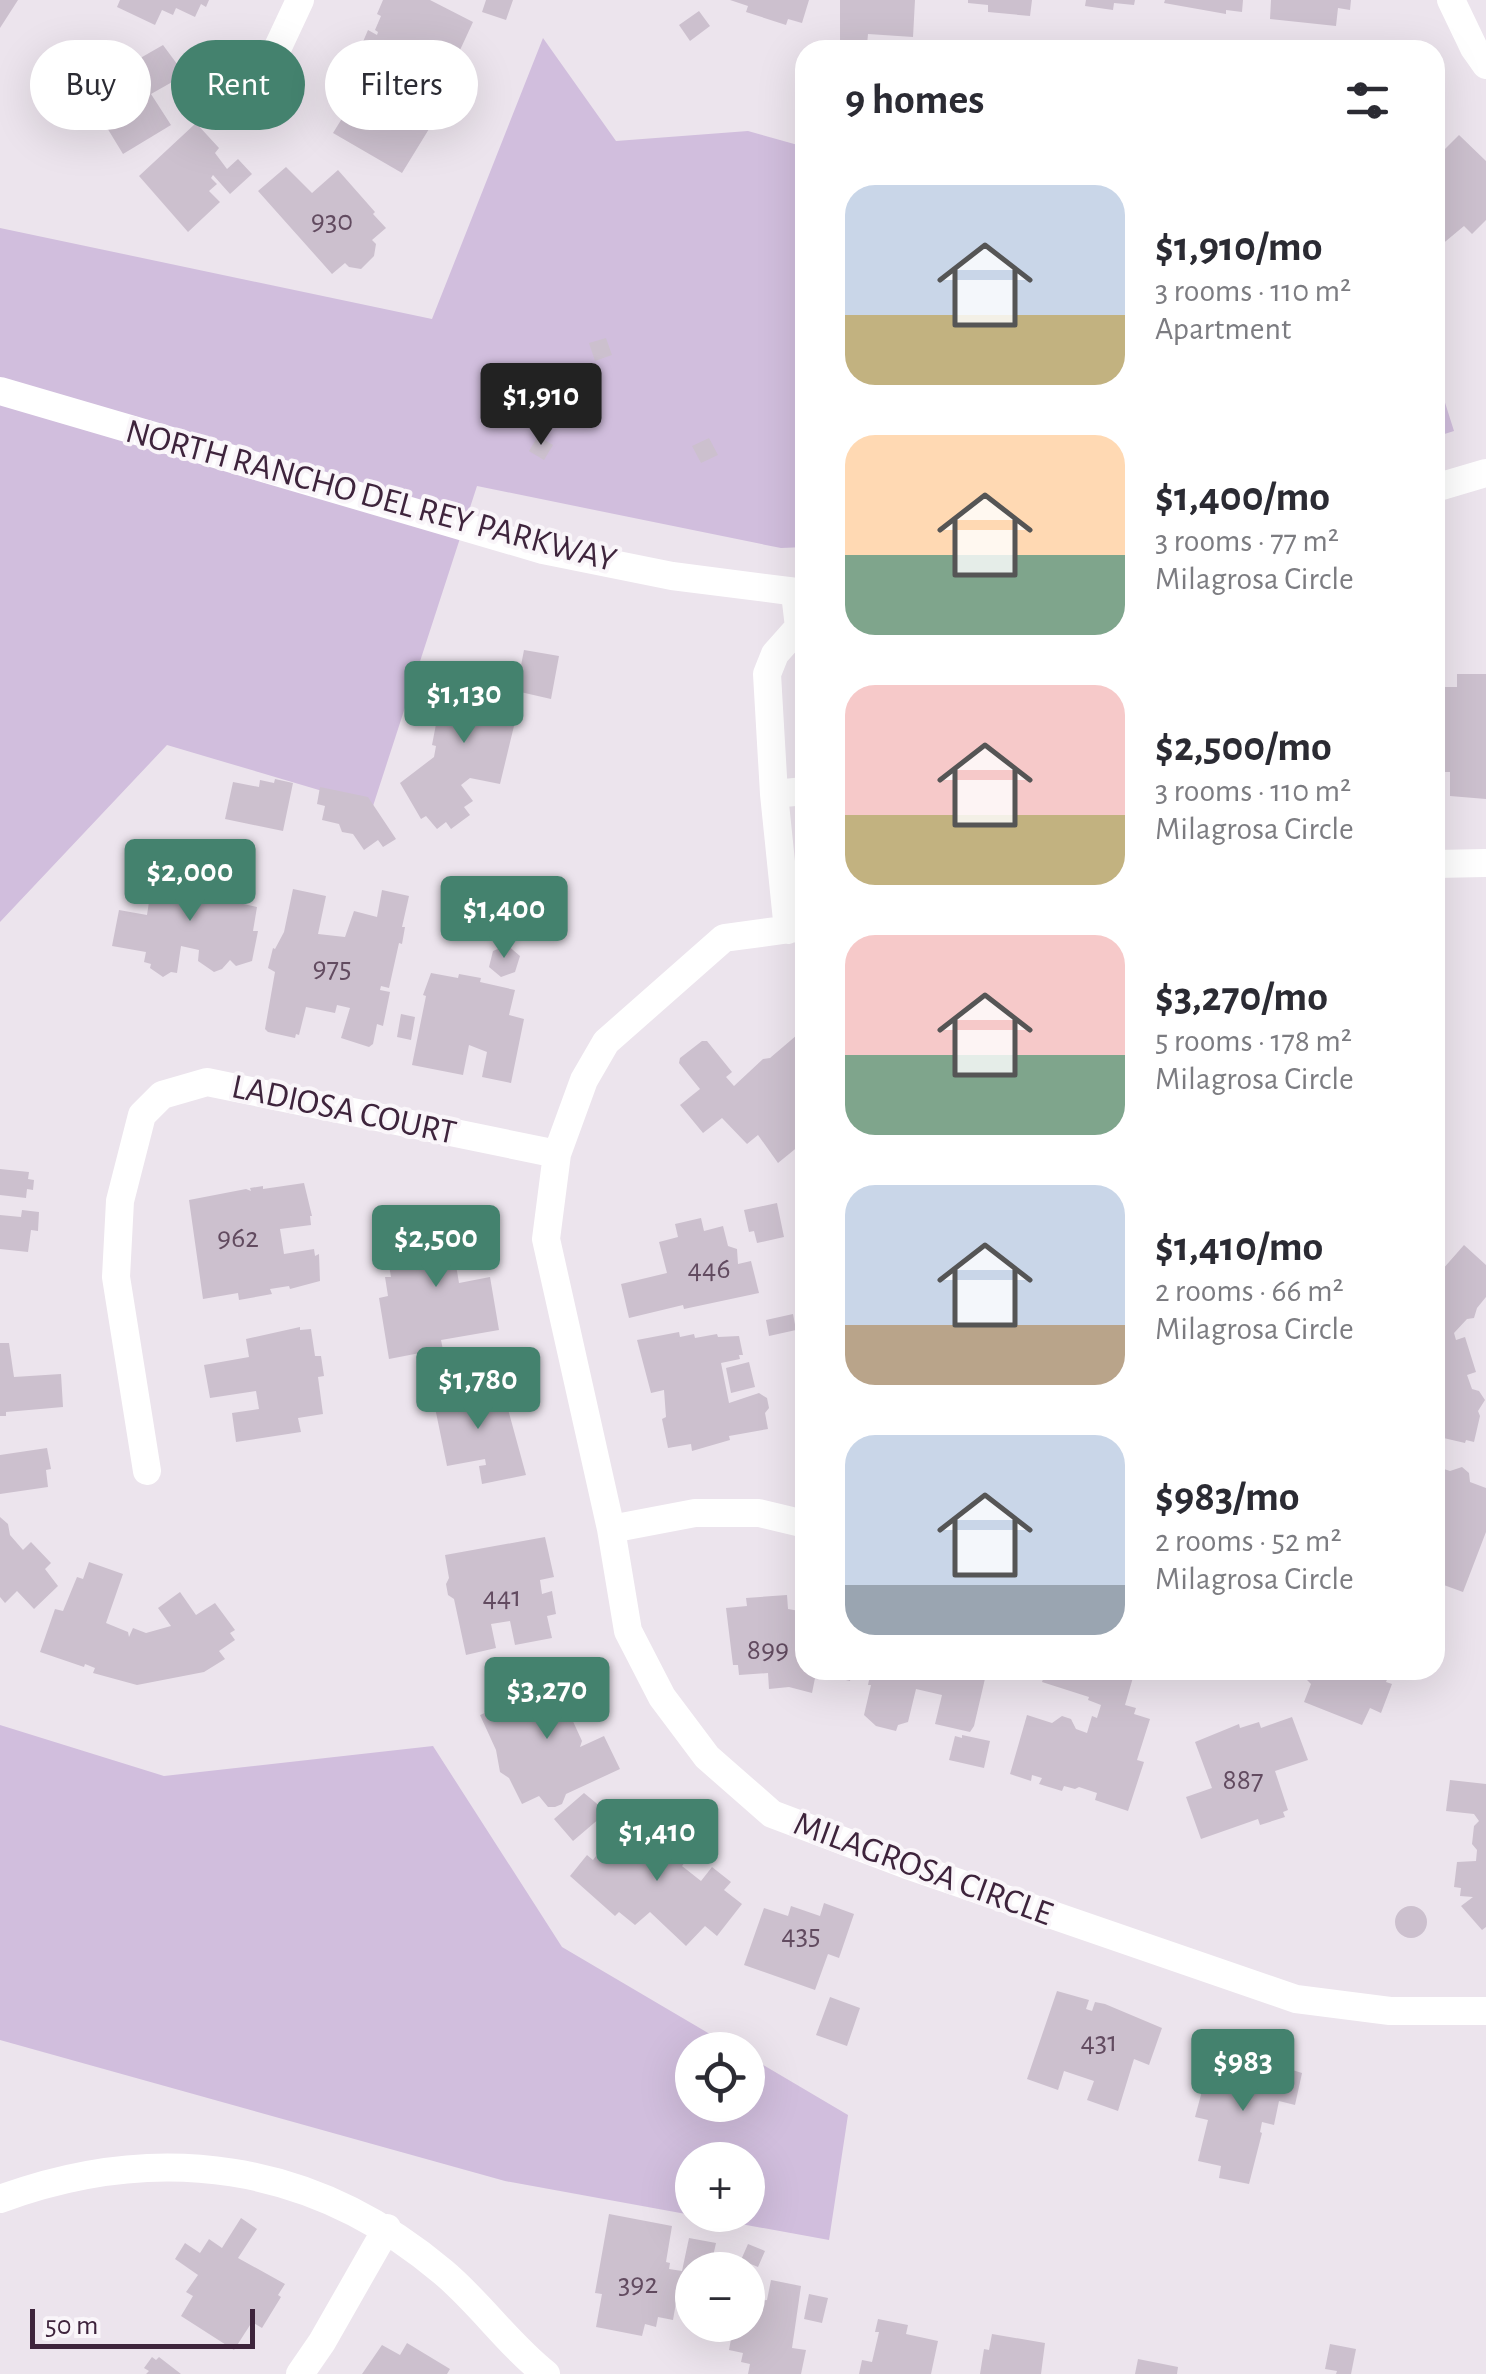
<!DOCTYPE html>
<meta charset="utf-8">
<style>
:root{--surface:#fff;--page:#f2f2f3;--text:#2b2b33;--muted:#7c7c81;--accent:#44826e}
body{margin:0;font-family:"Alegreya Sans",sans-serif;background:var(--page);color:var(--text);height:100vh;display:flex;flex-direction:column;font-size:38px;white-space:nowrap}
*{box-sizing:border-box;margin:0}
p{font-size:32px;color:var(--muted)}
.icon{flex:none;width:55px;height:55px;fill:none;stroke:currentColor;stroke-width:2;stroke-linecap:round;stroke-linejoin:round}
.map{position:relative;flex:1;overflow:hidden}
.side{position:absolute;left:795px;top:40px;width:650px;height:1640px;display:flex;flex-direction:column;background:var(--surface);border-radius:30px;box-shadow:0 10px 40px #0002}
.side>*{flex:none}
.guide{position:absolute;left:30px;top:40px;width:615px;height:90px;display:flex;gap:20px}
.buttons{position:absolute;left:675px;top:2032px;display:grid;gap:20px}
.buttons a{display:grid;place-items:center;width:90px;height:90px;border-radius:50%;background:var(--surface);box-shadow:0 10px 40px #0002;font-size:50px}
.scale{position:absolute;left:30px;bottom:25px;width:225px;box-sizing:border-box;padding-left:10px;border:5px solid #3e243c;border-top:0;font-size:28px;line-height:35px;white-space:nowrap;color:#3e243c;-webkit-text-stroke:8px #f9f5f9;paint-order:stroke}
.price{position:absolute;translate:-50% -85px;padding:0 22px;border-radius:10px;background:var(--accent);color:#fff;font-size:32px;line-height:65px;filter:drop-shadow(0 2px 5px #0008)}
.price::after{content:'';position:absolute;left:50%;top:60px;width:30px;height:22px;margin-left:-15px;background:inherit;clip-path:polygon(0 0,100% 0,50% 100%)}
.price.selected{background:#222;color:#fff}
ul{padding:0;list-style:none}
li{display:flex;align-items:center;gap:30px;height:250px;padding:0 50px}
li span{display:grid;place-items:center;flex:none;width:280px;height:200px;border-radius:30px;color:#555}
li>.icon{margin-inline-start:auto}
span .icon{width:120px;height:120px;fill:#fffc;stroke-width:1}
li b{font-size:42px}
h2{display:flex;justify-content:space-between;align-items:center;height:120px;padding:0 50px;font-size:42px}
.chip{padding:0 35px;border-radius:45px;background:var(--surface);box-shadow:0 10px 40px #0002;font-size:35px;line-height:90px}
.chip.selected{background:var(--accent);color:#fff}
.map>svg:first-child{display:block}
.green{fill:#d1bedd;fill-rule:evenodd}
.building{fill:#ccc0ce}
.lines{fill:none;stroke-linecap:round;stroke-linejoin:round}
.minor{stroke:#fff;stroke-width:28}
.tertiary{stroke:#fff;stroke-width:28}
.labels{text-anchor:middle;dominant-baseline:central;stroke-width:8;stroke-linejoin:round;paint-order:stroke}
.number-label{font-size:30px;fill:#624b60}
.street-label{font-size:35px;fill:#3e243c;stroke:#f9f5f9}
</style>
<div class="map">
<svg width="1486" height="2374" viewBox="0 0 1486 2374">
<rect width="100%" height="100%" fill="#ece4ed"/>
<!-- green -->
<path class="green" d="M543,38L616,141L748,131L805,147V547L781,548L477,486L373,806L167,745L0,922V228L432,319Z
M1435,371L1454,431L1435,437Z
M0,1725L164,1776L433,1746L562,1947L737,2050H692V2105H748V2056L848,2115L829,2240L505,2181L0,2040ZM748,2160V2215H692V2160Z"/>
<!-- building -->
<path class="building" d="M0,0H18L0,28Z
M120,0H209L206,7L201,4L195,17L176,8L173,15L162,10L155,25L117,7Z
M383,0H430L473,22L442,89L359,51L368,30L377,35L378,32L375,30L381,16L377,14Z
M486,0H513L506,20L482,12Z
M730,0H809L802,23L788,19L786,25L746,12L748,6Z
M840,0H915L913,37L868,34L867,45L840,43Z
M968,0H1032L1030,16L988,12V5L968,3Z
M1086,0H1135L1134,5L1114,3L1113,10L1085,6Z
M1165,0H1243L1242,12L1226,10V14L1164,3Z
M1271,0H1351L1350,10L1338,8L1336,26L1270,19Z
M699,11L710,26L690,41L679,25Z
M109,44L123,68L163,45L180,68L177,70L181,77L151,94L171,125L123,154L84,90L99,82L85,59Z
M367,66L392,81L380,102L383,104L386,97L396,103L405,89L440,111L402,173L333,133L351,104L357,108L369,91L356,83Z
M196,123L219,148L215,153L227,169L238,159L252,174L230,194L213,175L211,178L217,184L209,191L220,202L188,232L139,176Z
M1459,135L1486,161V220L1472,234L1464,226L1440,246L1435,241V159Z
M286,167L312,193L338,170L375,212L373,214L386,228L372,240L376,244L374,256L361,269L349,267L345,263L332,274L258,191Z
M606,338L612,355L595,361L589,343Z
M801,357H805V412L797,411Z
M538,436L553,445L544,460L529,451Z
M709,438L718,455L701,463L692,446Z
M524,650L559,656L551,699L516,691Z
M447,667L483,675L481,688H484L487,676L512,681L509,695L521,697L500,784L470,778L461,785L473,801L464,807L470,815L451,829L446,822L437,829L426,816L421,819L400,783L434,757L436,746L432,745Z
M1457,674H1486V799L1450,796V772H1435V687H1457Z
M275,779L293,783L283,831L225,819L233,782L259,787L260,780L274,783Z
M320,787L368,797L396,839L383,847L378,840L364,850L353,834L342,832L339,824L322,820L325,806L317,804Z
M163,866L221,877L219,885L241,889L239,903L257,907L253,931H258L252,961L236,966L230,960L222,969L214,972L198,961L199,950L181,946L177,973L171,972L163,977L150,968L151,964L144,962L146,952L112,946L119,910L147,915L149,902L154,903Z
M293,889L326,896L318,934L345,937L354,911L377,917L382,890L409,896L402,927H405L402,944L399,943L389,988L381,986L380,990L390,992L383,1026L377,1024L373,1044L369,1047L341,1038L350,1008L337,1005L335,1013L306,1007L299,1035L296,1034L295,1038L268,1032L265,1029L275,972L268,968L273,948L275,949L284,932Z
M507,945L520,956L515,972L501,977L489,967L493,951Z
M431,973L458,978L459,974L481,978L480,982L515,990L509,1015L524,1019L511,1083L482,1077L487,1052L469,1045L463,1075L412,1065L426,996L423,995Z
M1435,973H1443L1444,1022H1435Z
M401,1014L415,1017L411,1040L397,1037Z
M797,1035L805,1045V1068L800,1082L805,1088V1141L778,1163L758,1135L747,1144L722,1118L703,1133L680,1105L700,1089L679,1063L680,1058L702,1041H707L732,1072L726,1077L734,1086L763,1059L770,1058Z
M0,1169L29,1172L28,1179L34,1180L33,1190L27,1189L26,1198L0,1195Z
M304,1183L312,1216H310L311,1225L280,1229L284,1254L314,1249L315,1256L319,1254L320,1281L290,1289L289,1286L270,1289L272,1294L239,1300L238,1293L203,1299L189,1200L246,1189L251,1191L250,1188L263,1186V1189Z
M1435,1200L1445,1208L1435,1221Z
M777,1203L784,1237L757,1243L754,1231L749,1232L744,1210Z
M22,1210L39,1212L38,1231L31,1230L28,1252L0,1249V1215L21,1217Z
M465,1210L469,1233L477,1232L481,1237L483,1260L456,1265L459,1283L490,1277L499,1330L441,1340L444,1355L421,1359L420,1353L389,1359L379,1298L388,1296L385,1277H391L386,1247L429,1239L425,1217Z
M701,1218L704,1231L723,1226L728,1246L737,1249L738,1264L751,1261L759,1293L684,1309L683,1305L629,1318L621,1284L667,1273L659,1242L678,1237L675,1224Z
M1464,1245L1486,1265V1297L1477,1308L1474,1318L1467,1319L1454,1333L1456,1340L1465,1337L1476,1372L1467,1375L1472,1389L1479,1391L1485,1400L1478,1411L1480,1416L1474,1442L1466,1440L1465,1443L1435,1436V1269L1442,1270Z
M793,1314L796,1330L769,1336L766,1320Z
M300,1327V1330L311,1329L315,1356H321L324,1376L318,1377L323,1414L298,1418L301,1432L236,1442L232,1413L259,1409L256,1391L210,1398L204,1365L249,1357L246,1339Z
M679,1332L680,1337L694,1334L695,1338L717,1334L718,1337L739,1336L743,1355H739L740,1359L721,1363L729,1403L759,1393L767,1398L769,1408L765,1413L768,1429L729,1436L730,1440L692,1451L691,1444L668,1448L662,1419L666,1417L664,1390L651,1393L637,1340Z
M0,1343H9L14,1377L61,1374L63,1407L6,1412V1416H0Z
M749,1362L755,1387L731,1393L726,1368Z
M491,1381L496,1404L506,1402L526,1475L482,1484L479,1466L486,1465L485,1459L447,1466L432,1393Z
M47,1448L51,1469L46,1470L48,1487L0,1494V1455Z
M1435,1466L1450,1471L1462,1467L1469,1473L1470,1482L1486,1488V1532L1463,1592L1441,1584L1435,1591Z
M0,1517L8,1524L10,1535L23,1550L31,1542L51,1563L45,1569L58,1586L34,1609L17,1591L5,1603L0,1597Z
M545,1537L554,1577L540,1580L542,1594L552,1591L556,1614L547,1616L552,1638L515,1645L510,1621L491,1624L496,1648L466,1655L454,1599L448,1595L446,1584L449,1578L445,1555Z
M89,1562L123,1574L106,1623L128,1632L129,1637L133,1628L146,1633L171,1626L158,1608L180,1592L196,1615L215,1603L235,1630L230,1633L235,1640L219,1651L225,1659L204,1672L137,1685L93,1673L95,1668L85,1664L84,1667L40,1652L55,1609L63,1611L77,1577L83,1579Z
M787,1595L788,1609L805,1612V1670H852L850,1681L816,1673L812,1693L789,1687L769,1689L768,1673L739,1675L738,1665H733L726,1608L747,1606L746,1598Z
M871,1670H987L974,1726L970,1732L935,1724L942,1695L916,1689L908,1722L898,1725L896,1731L876,1726L864,1715L871,1685H868Z
M1046,1670H1084L1096,1676L1099,1670H1122L1134,1674L1125,1705L1136,1708L1134,1714L1150,1719L1137,1760L1144,1762L1128,1811L1095,1800L1097,1793L1079,1787L1075,1789L1064,1786L1062,1791L1039,1784L1042,1778L1032,1775L1031,1781L1010,1774L1027,1715L1052,1723L1062,1716L1071,1719L1076,1729L1087,1733L1092,1716L1097,1718L1101,1705L1088,1700L1089,1697L1042,1682Z
M1305,1670H1391L1386,1682L1392,1684L1381,1713L1370,1708L1362,1725L1304,1702L1311,1684L1303,1676Z
M573,1671L589,1704L563,1716L571,1717L582,1741L580,1747L604,1736L620,1769L566,1794L562,1804L555,1807H548L539,1796L522,1804L509,1778L500,1772L496,1750L480,1715L501,1706L499,1702Z
M1292,1717L1308,1760L1275,1771L1288,1810L1283,1812L1285,1817L1260,1825L1258,1819L1201,1839L1186,1797L1212,1788L1195,1742L1239,1724L1240,1728L1259,1722L1261,1728Z
M962,1735L990,1741L984,1768L949,1760L955,1736L962,1738Z
M1450,1780L1486,1784V1927L1482,1930L1461,1906L1473,1897L1460,1896L1461,1888L1454,1887L1457,1862L1476,1861L1477,1850L1472,1844L1474,1826L1479,1821L1474,1814L1446,1811Z
M584,1793L607,1812L573,1841L554,1819Z
M622,1822L653,1846L651,1852L672,1827L697,1847L682,1866L701,1881L712,1867L731,1882L724,1890L742,1904L717,1936L705,1926L686,1946L650,1912L635,1925L619,1912L615,1916L570,1876L587,1855L593,1860Z
M824,1903L854,1914L839,1958L828,1954L815,1990L744,1965L764,1908L788,1916L791,1906L820,1916Z
M1395 1922a16 16 0 1 1 32 0a16 16 0 1 1-32 0Z
M1057,1991L1089,2000L1086,2009L1092,2011L1095,2002L1105,2004L1162,2028L1149,2065L1134,2059L1118,2111L1087,2100L1094,2081L1064,2071L1058,2090L1027,2079Z
M830,1997L860,2008L847,2046L816,2035Z
M1254,2058L1302,2073L1295,2105L1279,2101L1274,2125L1262,2122L1260,2132L1262,2133L1249,2184L1219,2178L1221,2166L1198,2161L1208,2120L1195,2117L1206,2076L1233,2082L1240,2059L1253,2062Z
M609,2214L672,2226L666,2262L670,2263L669,2269L682,2271L689,2238L716,2243L710,2270H692V2277L681,2274L673,2320L658,2317L656,2327L645,2324L642,2336L596,2327L602,2294L595,2293Z
M241,2218L257,2229L238,2258L285,2284L278,2295L281,2297L262,2328L252,2322L234,2350L181,2316L193,2296L186,2292L198,2275L175,2259L185,2243L200,2253L209,2239L222,2248Z
M748,2244L765,2251L758,2267L741,2260Z
M771,2280L801,2286L792,2348L806,2350L801,2374H748L750,2364L741,2362L743,2353L729,2350L731,2339L724,2338L726,2325H748V2302L767,2300Z
M691,2286H692V2314L685,2312Z
M809,2294L828,2298L822,2323L804,2319Z
M878,2319L908,2325L906,2334L938,2341L931,2374H859L862,2360L872,2362L879,2332H875Z
M992,2334L1045,2343L1041,2374H980L984,2349L989,2350Z
M407,2343L450,2369L447,2374H362L382,2345L400,2355Z
M1330,2344L1356,2349L1351,2374H1336L1337,2371L1325,2369Z
M152,2357L156,2360L159,2357L181,2374H146L149,2371L144,2368Z
M1138,2359L1178,2367L1177,2374H1135Z"/>
<g class="lines">
<!-- minor -->
<path class="minor" d="M1451,0L1474,48L1486,65
M271,62L300,0
M774,794L805,791
M1435,864L1486,863
M805,927L724,938L606,1042L584,1080L557,1154L546,1239L611,1529L628,1631L662,1697L707,1757L772,1814L907,1865L1296,1999L1390,2011H1486
M788,930L774,794L767,674L775,654L799,627L795,593
M147,1471L116,1277L120,1201L142,1115L162,1095L207,1082L557,1154
M611,1529L695,1513H759L805,1524
M0,2199C158,2141 313,2162 443,2272C480,2303 508,2344 546,2374
M300,2374L322,2342L387,2228"/>
<!-- tertiary -->
<path class="tertiary" d="M0,391L543,550L672,576L805,593
M1435,488L1486,473"/>
</g>
<g class="labels">
<!-- number labels -->
<g class="number-label">
<text x="332" y="221">930</text>
<text x="332" y="968">975</text>
<text x="238" y="1238">962</text>
<text x="709" y="1269">446</text>
<text x="502" y="1597">441</text>
<text x="768" y="1650">899</text>
<text x="1243" y="1780">887</text>
<text x="801" y="1935">435</text>
<text x="1099" y="2042">431</text>
<text x="638" y="2284">392</text>
</g>
<!-- street labels -->
<g class="street-label">
<text transform="translate(371 496) rotate(15)">NORTH RANCHO DEL REY PARKWAY</text>
<text transform="translate(344 1110) rotate(12)">LADIOSA COURT</text>
<text transform="translate(923 1869) rotate(20)">MILAGROSA CIRCLE</text>
</g>
</g>
</svg>
<div class="buttons">
<a><svg class="icon" aria-label="locate" viewBox="0 0 24 24"><circle cx="12" cy="12" r="6"/><path d="M12 2v4M12 18v4M2 12h4M18 12h4"/></svg></a>
<a>+</a>
<a>−</a>
</div>
<div class="scale">50 m</div>
<b class="price selected" style="left:541px;top:448px">$1,910</b>
<b class="price" style="left:464px;top:746px">$1,130</b>
<b class="price" style="left:190px;top:924px">$2,000</b>
<b class="price" style="left:504px;top:961px">$1,400</b>
<b class="price" style="left:436px;top:1290px">$2,500</b>
<b class="price" style="left:478px;top:1432px">$1,780</b>
<b class="price" style="left:547px;top:1742px">$3,270</b>
<b class="price" style="left:657px;top:1884px">$1,410</b>
<b class="price" style="left:1243px;top:2114px">$983</b>
<div class="guide">
<a class="chip">Buy</a>
<a class="chip selected">Rent</a>
<a class="chip">Filters</a>
</div>
<section class="side">
<h2>9 homes<svg class="icon" aria-label="filters" viewBox="0 0 24 24"><path d="M4 7h16M4 17h16"/><circle cx="9" cy="7" r="2"/><circle cx="15" cy="17" r="2"/></svg></h2>
<ul>
<li><span style="background:linear-gradient(#c9d6e8 65%,#c2b280 0)"><svg class="icon" aria-label="home" viewBox="0 0 24 24"><path d="M3 11l9-7 9 7M6 9v11h12V9"/></svg></span><div><b>$1,910/mo</b><p>3 rooms · 110 m²</p><p>Apartment</p></div></li>
<li><span style="background:linear-gradient(#ffd9b3 60%,#7fa58c 0)"><svg class="icon" aria-label="home" viewBox="0 0 24 24"><path d="M3 11l9-7 9 7M6 9v11h12V9"/></svg></span><div><b>$1,400/mo</b><p>3 rooms · 77 m²</p><p>Milagrosa Circle</p></div></li>
<li><span style="background:linear-gradient(#f6c9c9 65%,#c2b280 0)"><svg class="icon" aria-label="home" viewBox="0 0 24 24"><path d="M3 11l9-7 9 7M6 9v11h12V9"/></svg></span><div><b>$2,500/mo</b><p>3 rooms · 110 m²</p><p>Milagrosa Circle</p></div></li>
<li><span style="background:linear-gradient(#f6c9c9 60%,#7fa58c 0)"><svg class="icon" aria-label="home" viewBox="0 0 24 24"><path d="M3 11l9-7 9 7M6 9v11h12V9"/></svg></span><div><b>$3,270/mo</b><p>5 rooms · 178 m²</p><p>Milagrosa Circle</p></div></li>
<li><span style="background:linear-gradient(#c9d6e8 70%,#b9a48a 0)"><svg class="icon" aria-label="home" viewBox="0 0 24 24"><path d="M3 11l9-7 9 7M6 9v11h12V9"/></svg></span><div><b>$1,410/mo</b><p>2 rooms · 66 m²</p><p>Milagrosa Circle</p></div></li>
<li><span style="background:linear-gradient(#c9d6e8 75%,#9aa5b1 0)"><svg class="icon" aria-label="home" viewBox="0 0 24 24"><path d="M3 11l9-7 9 7M6 9v11h12V9"/></svg></span><div><b>$983/mo</b><p>2 rooms · 52 m²</p><p>Milagrosa Circle</p></div></li>
</ul>
</section>
</div>
